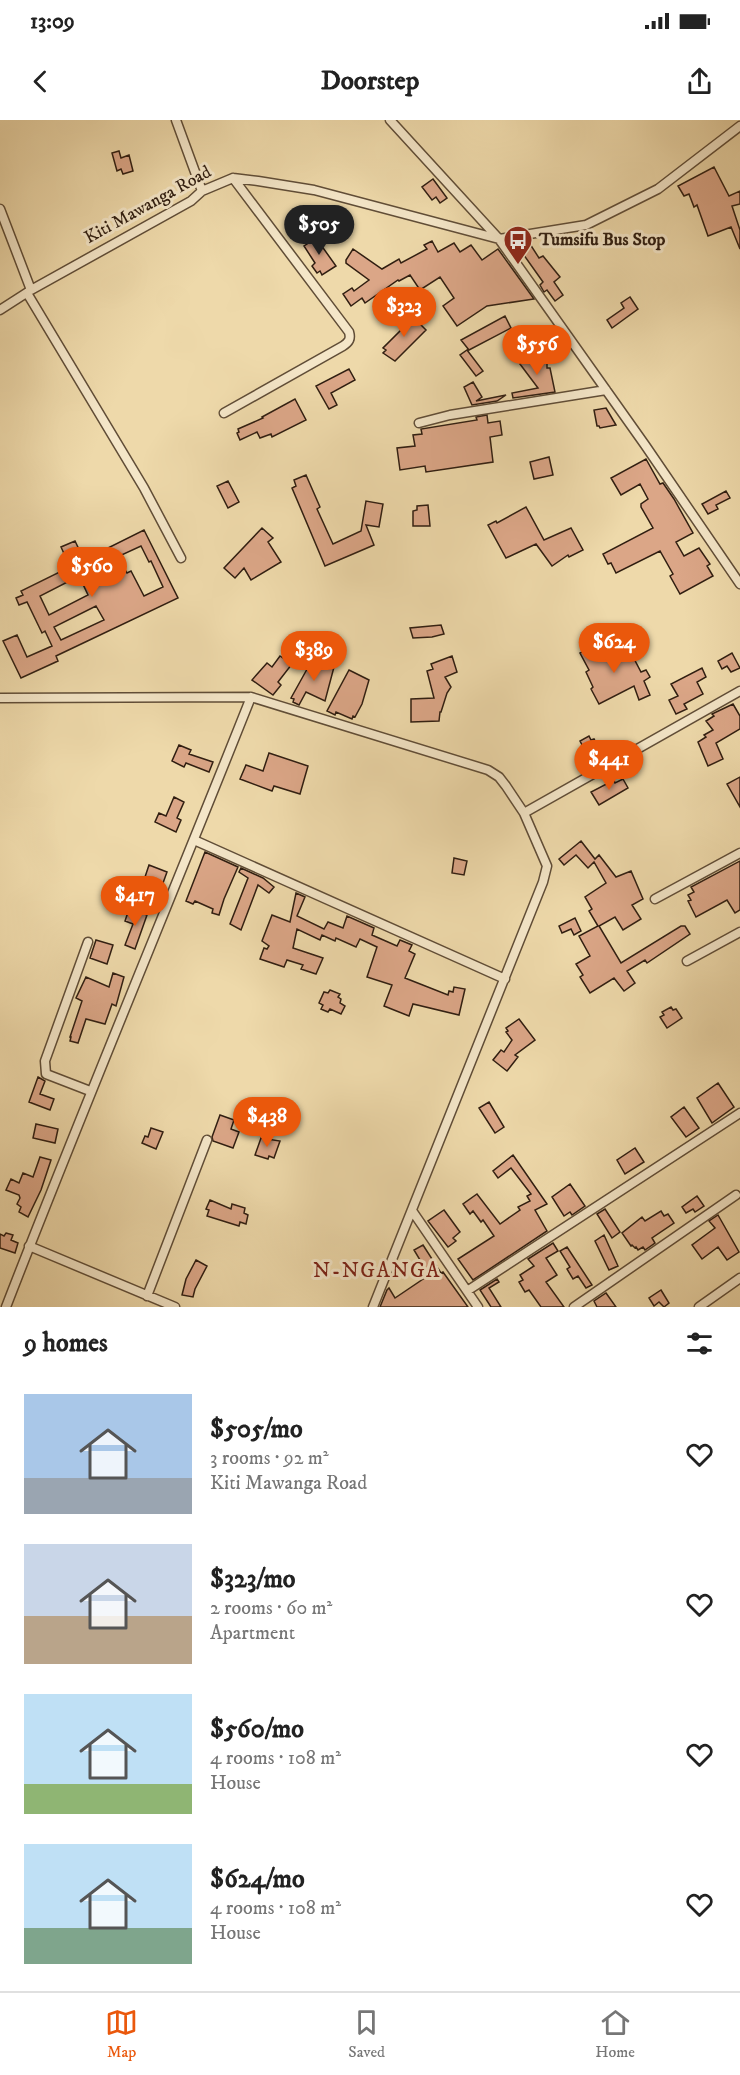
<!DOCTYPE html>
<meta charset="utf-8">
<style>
:root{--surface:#fff;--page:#f6f6f6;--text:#222;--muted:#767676;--line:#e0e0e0;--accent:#ea580c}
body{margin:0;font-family:"IM FELL DW Pica",serif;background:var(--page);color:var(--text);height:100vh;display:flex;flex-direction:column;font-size:22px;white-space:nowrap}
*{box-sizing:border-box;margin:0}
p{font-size:20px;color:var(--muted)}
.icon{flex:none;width:33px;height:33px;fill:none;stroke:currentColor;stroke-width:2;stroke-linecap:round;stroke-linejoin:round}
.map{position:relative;height:1187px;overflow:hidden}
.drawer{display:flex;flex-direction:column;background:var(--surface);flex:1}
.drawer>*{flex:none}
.price{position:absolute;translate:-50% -51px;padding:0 14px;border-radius:21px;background:var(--accent);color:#fff;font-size:20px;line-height:39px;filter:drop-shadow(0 2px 3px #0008)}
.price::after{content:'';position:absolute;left:50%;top:36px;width:18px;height:14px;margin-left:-9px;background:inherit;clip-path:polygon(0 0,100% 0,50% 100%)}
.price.current{background:#222;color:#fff}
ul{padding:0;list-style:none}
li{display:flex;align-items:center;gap:18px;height:150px;padding:0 24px}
li span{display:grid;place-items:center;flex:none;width:168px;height:120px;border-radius:0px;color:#555}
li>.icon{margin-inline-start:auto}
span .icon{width:72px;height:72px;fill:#fffc;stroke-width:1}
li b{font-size:26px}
h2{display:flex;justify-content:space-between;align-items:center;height:72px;padding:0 24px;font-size:26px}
.status{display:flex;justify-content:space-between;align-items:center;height:42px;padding:0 30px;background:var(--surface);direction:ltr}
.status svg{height:16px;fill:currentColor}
header{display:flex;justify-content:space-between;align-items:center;height:78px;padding:0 24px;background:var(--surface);font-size:27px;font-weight:700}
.menu{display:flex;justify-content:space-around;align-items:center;height:84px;border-top:2px solid var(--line);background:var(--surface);font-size:16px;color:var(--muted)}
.menu a{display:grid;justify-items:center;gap:3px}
.menu .current{color:var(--accent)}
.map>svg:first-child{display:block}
.building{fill:#dba687;stroke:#301e11;stroke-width:1.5;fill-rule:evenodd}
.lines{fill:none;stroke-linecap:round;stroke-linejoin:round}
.street-casing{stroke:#604d37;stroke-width:11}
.street{stroke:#f4e6c8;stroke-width:8}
.labels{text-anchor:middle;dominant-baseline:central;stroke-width:6;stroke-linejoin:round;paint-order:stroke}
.street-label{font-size:18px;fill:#301e11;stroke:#f4e6c8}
.poi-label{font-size:18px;font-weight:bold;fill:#301e11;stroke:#f4e6c8;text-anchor:start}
.quarter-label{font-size:21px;letter-spacing:1.5px;fill:#7a1f14;stroke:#f4e6c8}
</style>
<div class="status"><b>13:09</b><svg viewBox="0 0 49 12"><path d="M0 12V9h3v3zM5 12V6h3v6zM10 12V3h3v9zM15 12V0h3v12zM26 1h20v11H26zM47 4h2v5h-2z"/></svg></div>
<header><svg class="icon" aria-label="back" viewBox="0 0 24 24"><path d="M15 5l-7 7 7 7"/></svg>Doorstep<svg class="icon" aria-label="share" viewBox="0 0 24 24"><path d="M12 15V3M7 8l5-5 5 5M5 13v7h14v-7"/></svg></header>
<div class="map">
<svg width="740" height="1187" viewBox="0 0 740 1187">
<rect width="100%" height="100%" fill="#eed9aa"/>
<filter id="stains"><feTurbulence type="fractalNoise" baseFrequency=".00333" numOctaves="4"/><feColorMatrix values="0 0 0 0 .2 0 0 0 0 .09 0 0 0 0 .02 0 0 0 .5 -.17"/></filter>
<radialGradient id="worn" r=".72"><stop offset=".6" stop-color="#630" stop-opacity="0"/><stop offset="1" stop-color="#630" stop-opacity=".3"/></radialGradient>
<!-- building -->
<path class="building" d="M119,31L121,38L129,35L133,51L123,54L121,49L117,51L112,33Z
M714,47L729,76L740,71V84L732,86L740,110V129L731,107L708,116L697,85L694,87L689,74L684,76L678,66Z
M433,59L447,78L440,83L436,77L432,80L422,67Z
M311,116L314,120L316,118L336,146L322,155L320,151L317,153L312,146L315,143L304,126L307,124L305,120Z
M432,121L438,132L454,123L460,132L471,125L482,140L498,129L534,179L487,186L457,206L443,186L454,178L440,157L420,170L410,155L399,161L398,160L365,183L362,178L351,186L343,174L352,168L354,171L369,160L346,143V140L353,129L382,149L399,139L401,143L427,129L424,125Z
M530,124L539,138L543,136L560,157L554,162L563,175L555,181L547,170L544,172L540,165L543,162L521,131Z
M630,177L638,189L612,208L607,200L624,188L621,183Z
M409,193L426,210L395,241L383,233L386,230L383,228L406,205L401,201Z
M505,196L511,208L469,230L461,220Z
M558,213L561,225L543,228L541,216Z
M467,230L483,251L476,256L460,235Z
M547,235V248H550L555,272L513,278L512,273L538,268L520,244L526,239L524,236Z
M349,249L355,260L331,273L337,285L329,289L316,266Z
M473,262L482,277L476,281L506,275L497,281L472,285L464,267Z
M295,279L306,300L272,317L271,314L260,318L257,312L240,320L237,313L239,312L238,309L263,298L262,297Z
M606,288L616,305L600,308L599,306H597L594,290Z
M487,295L488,303L500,301L502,315L490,317L493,342L426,352L425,346L400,350L397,328L415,326L413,315L422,314L421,309L477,300L476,297Z
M549,337L553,355L534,359L530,342Z
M646,339L660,364L663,363L674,379L693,413L676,422L684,436L699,428L710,444L707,446L713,456L680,474L670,456L673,454L660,431L616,453L611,443L608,444L603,434L653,408L641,387V384L648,379L640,364L621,375L611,358Z
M306,355L320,387L317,389L333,424L361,411L366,381L383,384L379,407L366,405L374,425L325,446L292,368L296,366L294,360Z
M228,361L239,382L228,388L217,366Z
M726,371L730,378L716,385L718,389L708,394L702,384Z
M428,385L430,406H413V391L417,390V386Z
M526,387L544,420L571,408L583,430L569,437L568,435L552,446L536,424L506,438L488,405L496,401L497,403Z
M262,408L273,418L268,422L281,442L251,460L244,448L235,458L224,448Z
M144,410L178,478L56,536L58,541L21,558L3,521L17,515L27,537L52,526L45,511L42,513L27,482L19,485L16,478L23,475L21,471L70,447L61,427L75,421L84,440ZM141,426L149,442L151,441L163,467L144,476L131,451L127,453L117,437ZM79,456L88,475L49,495L40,476ZM96,486L104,500L61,520L54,507Z
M441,505L444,514L432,517L413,518L410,508Z
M599,523L608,540L624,531L627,535L631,533L641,552L646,550L650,557L644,561L650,575L639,580L634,566L599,584L591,569L593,567L586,552L589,550L580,533Z
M732,533L740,548L731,552L727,546L722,549L718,541Z
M280,536L292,544L278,562L281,565L273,575L252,560L267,543L272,547Z
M452,536L457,552L445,557L451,567L447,573L441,592H440L439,601L411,602V579L434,578L427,551L433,549L431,544Z
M311,542L334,547L325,581L306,572L299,585L293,582L294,579L291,578Z
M702,548L706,557L697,562L703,574L684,584L687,589L676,594L669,580L678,576L671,564Z
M349,550L369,560L362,584L355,597L353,596L352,599L336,592L335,595L327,591Z
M733,584L740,596V609L716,623L723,639L708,646L698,622L706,617L704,615L713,610L706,601L714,596L712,594Z
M589,616L591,620L594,619L601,632L594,636L591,632L587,634L580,621Z
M179,625L191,630L189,634L213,642L209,652L186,643L184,647L172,641Z
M269,633L308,646L300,674L274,666L272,671L240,659L246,645L263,651Z
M740,657V687L727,664Z
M623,659L628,668L599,685L591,672L614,660L615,663Z
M174,677L184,682L177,698L181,700L176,712L155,702L159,693L166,696Z
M581,721L595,739L599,735L616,757L631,751L643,779L632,785L641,799L623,810L615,797L599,806L621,843L681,806H685L690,814L647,843L645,840L627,851L635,863L624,871L614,858L590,873L580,857L583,855L576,844L590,836L579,816L598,806L589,791L592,789L585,777L606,763L594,742L588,748L576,735L564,745L559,739Z
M205,732L238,747L224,779L219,795L212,793L213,789L195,781L193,784L186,781Z
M454,738L467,741L464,755L452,753Z
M740,741V790L735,793L727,780L696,797L688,781L691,780L688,775L694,772L691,767Z
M149,745L167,752L163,763L145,757Z
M241,748L263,758L274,767L269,773L258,765L241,810L230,804L248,758L239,752Z
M296,773L305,777L297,796L324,809L328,802L343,808L347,796L374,808L372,815L397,826L400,820L412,825L409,831L415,834L405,858L448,875L449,871L453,872L454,867L465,869L459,895L413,884L409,896L384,886L392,865L367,857L377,827L360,819L356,827L336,818L335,821L322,815L320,820L297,809L293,828L323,838L316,854L301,849L303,845L287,840L284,847L260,839L264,828L267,829L269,826L262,821L272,795L290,802Z
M129,789L147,795L135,829L125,825L133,804L125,801Z
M575,798L581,811L574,815L571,809L562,813L559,806Z
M96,820L113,825L107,844L90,838Z
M113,853L124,857L116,886L112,884L105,904L86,899L78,923L70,921L71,917H70L82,881L76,878L86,857L109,867Z
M330,870L340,874L338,877L341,879L340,883L345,886L341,894L330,889L328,892L321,889L323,885L319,883L324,872L328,873Z
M671,887L673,890L676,889L682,898L667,908L660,897L664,895L662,892Z
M519,899L535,920L515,935L518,937L507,951L493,940L501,930L504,932L512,920L506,912L508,911L506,908Z
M38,957L45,961L40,974L54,979L50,990L29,982Z
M718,963L734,987L712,1003L697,978Z
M489,982L504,1007L495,1013L479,988Z
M684,987L699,1008L686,1017L671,997Z
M220,995L234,1000L231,1009L239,1012L233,1028L213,1021L212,1017Z
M36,1004L58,1009L55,1023L33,1018Z
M151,1008L163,1012L156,1029L142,1023L145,1016L148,1017Z
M261,1018L280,1021L274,1038L269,1036L268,1039L255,1035Z
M635,1028L644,1042L625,1054L617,1040Z
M513,1035L547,1084L535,1090L547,1111L473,1160L458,1139L494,1116L483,1100L481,1102L473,1091L470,1094L463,1084L477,1074L500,1104L520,1090L518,1087L530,1081L527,1076L531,1074L511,1048L498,1058L493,1051Z
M40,1037L51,1040L41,1070L28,1097L19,1092L21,1087L17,1084L20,1078L19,1075L6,1070L11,1059L19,1063L23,1053L33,1057Z
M570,1064L585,1086L572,1095L570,1092L564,1096L552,1077Z
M697,1076L704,1086L695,1092L693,1089L686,1093L682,1087Z
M210,1080L231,1089L232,1084L245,1088L244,1093L248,1095L246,1104L240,1102L239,1106L207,1096L209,1090L206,1089Z
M605,1089L620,1112L612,1118L597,1094Z
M444,1090L460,1112L453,1118L456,1121L448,1127L428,1101Z
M661,1091L664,1096L668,1094L674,1103L652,1118L655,1123L645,1130L643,1127L638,1130L636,1127L635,1128L632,1125L631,1126L622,1113L642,1097L645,1101Z
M718,1095L739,1132L727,1140L718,1127L702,1139L692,1125L715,1108L709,1101Z
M6,1113L13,1115L11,1120L18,1123L15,1133L0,1128V1114L4,1116Z
M604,1115L618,1146L609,1150L595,1121Z
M553,1123L558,1131L546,1138L557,1155L546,1162L564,1187H541L529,1170L525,1172L519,1162L523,1160L520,1155L534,1146L528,1139Z
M423,1125L441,1153L443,1152L468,1187H380L387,1170L389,1168L395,1178L429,1155L414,1130Z
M567,1127L592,1165L586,1168L578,1156L573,1159L567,1149L570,1147L560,1131Z
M196,1140L207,1146L195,1169L193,1177L182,1175L186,1159Z
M497,1159L499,1162L489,1168L501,1187H491L480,1170Z
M661,1170L669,1183L664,1187L659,1182L654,1186L649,1178Z
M606,1173L616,1187H597L594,1181Z"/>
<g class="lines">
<!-- street casing -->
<g class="street-casing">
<path id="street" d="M176,0L202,71
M390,0L499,119L645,325L740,464
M0,89L31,170
M27,173L144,368L181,438
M0,190L31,170L191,81L202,71L233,58L258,61L314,70L499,119L586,105L658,69L740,6
M224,293L343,226C349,222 351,219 349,212L233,58
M419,303L450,295L606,270
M0,578L251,577L488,650L499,657L506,666L524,693L547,746L543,762L373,1187
M524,693L740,571
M194,720L505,859
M655,779L740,733
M88,822L45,941L46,954L90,971
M687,841L740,812
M413,1092L478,1187
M29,1126L175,1187
M467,1171L740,993
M147,1176L207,1020
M6,1187C85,983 170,781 251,577
M574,1187L736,1075
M699,1187L740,1158"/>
</g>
<!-- street -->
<use href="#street" class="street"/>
</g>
<!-- icons -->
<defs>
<g id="bus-pin" transform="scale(1.5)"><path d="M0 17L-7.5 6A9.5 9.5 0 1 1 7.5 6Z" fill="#8f2418" stroke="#f4e6c8"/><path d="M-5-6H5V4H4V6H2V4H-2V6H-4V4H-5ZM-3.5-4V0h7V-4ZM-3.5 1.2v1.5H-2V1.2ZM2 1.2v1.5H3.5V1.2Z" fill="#fff"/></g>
</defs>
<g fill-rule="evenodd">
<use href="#bus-pin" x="518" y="120"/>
</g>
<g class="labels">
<!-- street labels -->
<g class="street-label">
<text transform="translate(148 85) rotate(-29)">Kiti Mawanga Road</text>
</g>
<!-- poi labels -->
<g class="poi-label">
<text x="539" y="120">Tumsifu Bus Stop</text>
</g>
<!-- quarter labels -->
<g class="quarter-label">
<text x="377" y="1151">N-NGANGA</text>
</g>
</g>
<rect width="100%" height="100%" filter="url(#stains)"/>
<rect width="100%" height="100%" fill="url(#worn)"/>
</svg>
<b class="price current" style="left:319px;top:136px">$505</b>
<b class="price" style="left:404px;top:218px">$323</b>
<b class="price" style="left:537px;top:256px">$556</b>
<b class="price" style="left:92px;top:478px">$560</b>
<b class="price" style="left:614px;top:554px">$624</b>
<b class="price" style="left:314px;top:562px">$389</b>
<b class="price" style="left:609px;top:671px">$441</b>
<b class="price" style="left:135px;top:807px">$417</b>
<b class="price" style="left:267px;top:1028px">$438</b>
</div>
<section class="drawer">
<h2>9 homes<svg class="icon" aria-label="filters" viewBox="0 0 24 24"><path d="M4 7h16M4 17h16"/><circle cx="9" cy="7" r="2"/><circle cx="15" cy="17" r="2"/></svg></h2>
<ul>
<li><span style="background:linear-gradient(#a9c7e8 70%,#9aa5b1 0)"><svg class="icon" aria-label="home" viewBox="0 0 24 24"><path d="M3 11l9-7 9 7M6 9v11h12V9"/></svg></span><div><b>$505/mo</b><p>3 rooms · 92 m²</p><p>Kiti Mawanga Road</p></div><svg class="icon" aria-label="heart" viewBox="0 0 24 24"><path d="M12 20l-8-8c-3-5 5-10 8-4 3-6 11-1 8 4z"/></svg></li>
<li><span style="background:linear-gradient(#c9d6e8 60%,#b9a48a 0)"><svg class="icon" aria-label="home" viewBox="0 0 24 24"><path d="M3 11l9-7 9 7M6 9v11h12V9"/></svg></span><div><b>$323/mo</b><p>2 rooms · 60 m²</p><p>Apartment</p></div><svg class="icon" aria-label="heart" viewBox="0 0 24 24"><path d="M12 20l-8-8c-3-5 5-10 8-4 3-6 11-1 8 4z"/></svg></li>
<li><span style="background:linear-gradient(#bfe0f5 75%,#8fb573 0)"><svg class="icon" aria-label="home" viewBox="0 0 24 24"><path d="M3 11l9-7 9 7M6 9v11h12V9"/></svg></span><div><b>$560/mo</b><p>4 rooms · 108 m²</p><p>House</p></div><svg class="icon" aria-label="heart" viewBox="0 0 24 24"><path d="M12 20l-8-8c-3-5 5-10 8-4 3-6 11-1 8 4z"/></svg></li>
<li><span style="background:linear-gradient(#bfe0f5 70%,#7fa58c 0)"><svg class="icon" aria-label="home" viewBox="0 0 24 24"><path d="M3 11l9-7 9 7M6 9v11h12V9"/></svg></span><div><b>$624/mo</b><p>4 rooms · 108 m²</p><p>House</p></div><svg class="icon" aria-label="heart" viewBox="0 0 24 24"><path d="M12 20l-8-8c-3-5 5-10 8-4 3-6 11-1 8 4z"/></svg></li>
</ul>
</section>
<nav class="menu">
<a class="current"><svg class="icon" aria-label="map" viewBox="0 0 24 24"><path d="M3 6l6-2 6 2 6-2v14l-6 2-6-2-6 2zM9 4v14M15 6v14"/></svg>Map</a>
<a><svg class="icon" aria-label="saved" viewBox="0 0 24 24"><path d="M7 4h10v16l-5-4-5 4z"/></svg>Saved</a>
<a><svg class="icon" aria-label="home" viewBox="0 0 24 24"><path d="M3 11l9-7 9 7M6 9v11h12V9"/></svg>Home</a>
</nav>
